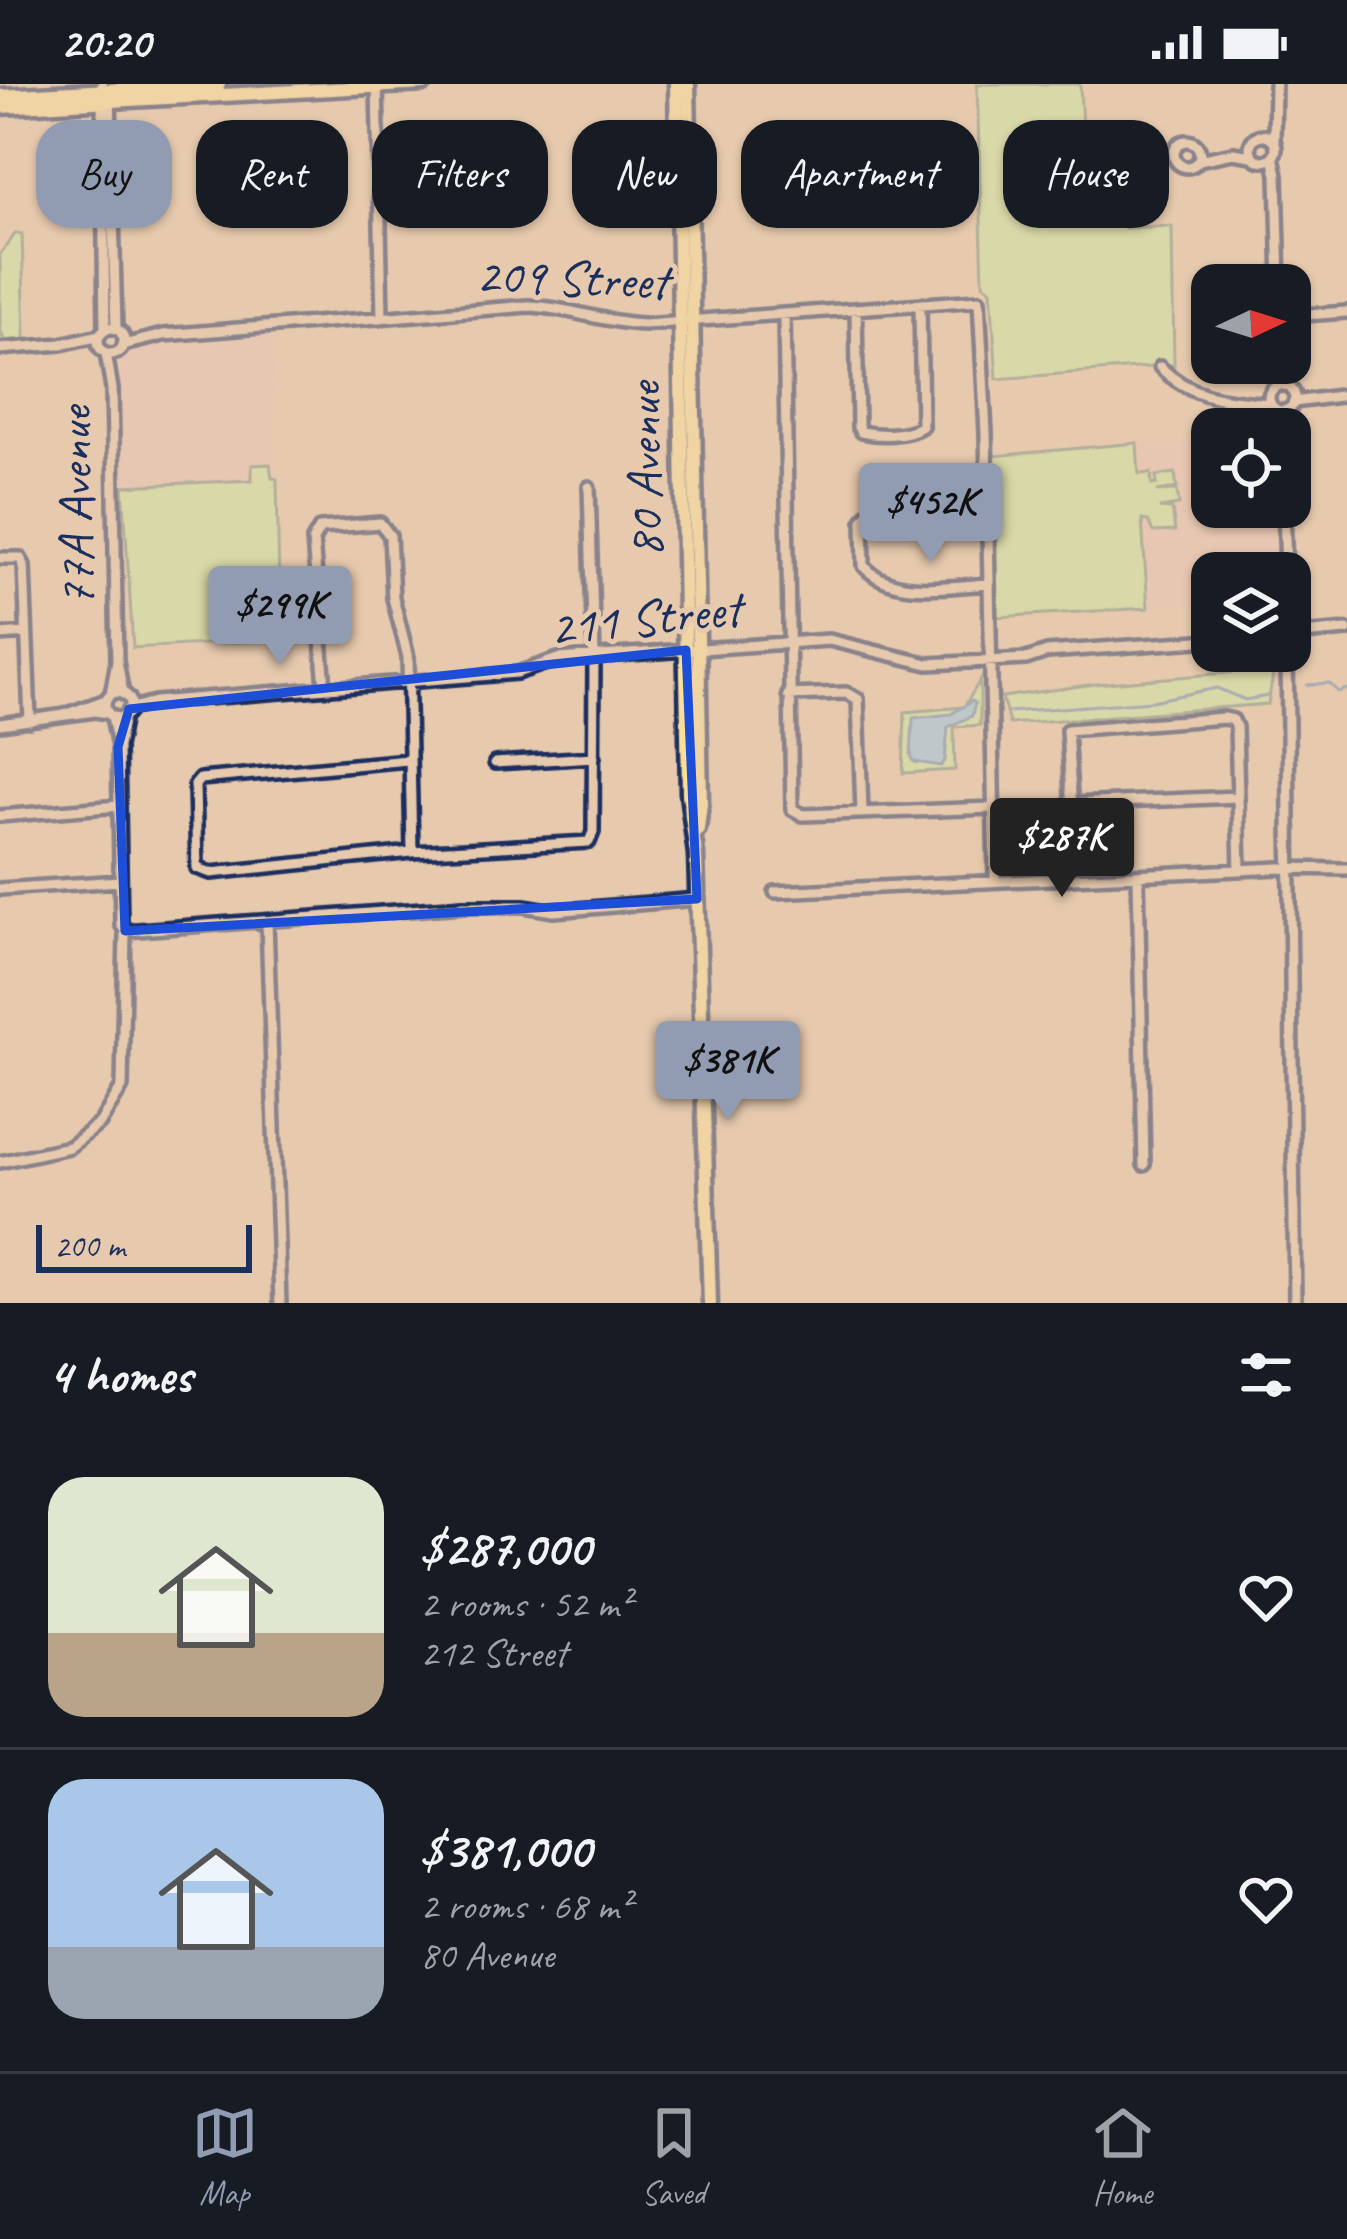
<!DOCTYPE html>
<meta charset="utf-8">
<style>
:root{--surface:#171b24;--page:#20242c;--text:#f1f3f6;--muted:#9ea1a6;--line:#363941;--accent:#919bb2}
body{margin:0;font-family:Caveat,sans-serif;background:var(--page);color:var(--text);height:100vh;display:flex;flex-direction:column;font-size:45px;white-space:nowrap}
*{box-sizing:border-box;margin:0}
p{font-size:39px;color:var(--muted)}
.icon{flex:none;width:66px;height:66px;fill:none;stroke:currentColor;stroke-width:2;stroke-linecap:round;stroke-linejoin:round}
.map{position:relative;height:1219px;overflow:hidden}
.side{display:flex;flex-direction:column;background:var(--surface);flex:1}
.side>*{flex:none}
.top-card{position:absolute;left:36px;top:36px;width:1275px;height:108px;display:flex;gap:24px}
.needle{width:78px;rotate:86deg}
.controls{position:absolute;left:1191px;top:180px;display:grid;gap:24px}
.controls a{display:grid;place-items:center;width:120px;height:120px;border-radius:24px;background:var(--surface);box-shadow:0 3px 9px #0004;font-size:60px}
.scale{position:absolute;left:36px;bottom:30px;width:216px;box-sizing:border-box;padding-left:12px;border:6px solid #1b2f5e;border-top:0;font-size:33px;line-height:42px;white-space:nowrap;color:#1b2f5e;-webkit-text-stroke:9px #e7caae;paint-order:stroke}
.price{position:absolute;translate:-50% -102px;padding:0 27px;border-radius:12px;background:var(--accent);color:#111;font-size:39px;line-height:78px;filter:drop-shadow(0 3px 6px #0008)}
.price::after{content:'';position:absolute;left:50%;top:72px;width:36px;height:27px;margin-left:-18px;background:inherit;clip-path:polygon(0 0,100% 0,50% 100%)}
.price.current{background:#222;color:#fff}
ul{padding:0;list-style:none}
li{display:flex;align-items:center;gap:36px;height:300px;padding:0 48px}
li+li{border-top:3px solid var(--line)}
li span{display:grid;place-items:center;flex:none;width:336px;height:240px;border-radius:36px;color:#555}
li>.icon{margin-inline-start:auto}
span .icon{width:144px;height:144px;fill:#fffc;stroke-width:1}
li b{font-size:51px}
h2{display:flex;justify-content:space-between;align-items:center;height:144px;padding:0 48px;font-size:51px}
.tag{padding:0 42px;border-radius:36px;background:var(--surface);box-shadow:0 3px 9px #0004;font-size:42px;line-height:108px}
.tag.current{background:var(--accent);color:#111}
.status{display:flex;justify-content:space-between;align-items:center;height:84px;padding:0 60px;background:var(--surface);direction:ltr}
.status svg{height:33px;fill:currentColor}
.dock{display:flex;justify-content:space-around;align-items:center;height:168px;border-top:3px solid var(--line);background:var(--surface);font-size:33px;color:var(--muted)}
.dock a{display:grid;justify-items:center;gap:6px}
.dock .current{color:var(--accent)}
.map>svg:first-child{display:block}
.built{fill:#e7c3b7}
.green{fill:#c8e8a0;stroke:#728c7f;stroke-width:3}
.water{fill:#8ec4ec;stroke:#6088b3;stroke-width:3}
.lines{fill:none;stroke-linecap:round;stroke-linejoin:round}
.stream{stroke:#6088b3;stroke-width:3}
.minor-casing{stroke:#1b2f5e;stroke-width:18}
.major-casing{stroke:#1b2f5e;stroke-width:21}
.minor{stroke:#e7caae;stroke-width:9}
.major{stroke:#fbdf96;stroke-width:12}
.marked{fill:none;stroke:#1d4ed8;stroke-width:9;stroke-linejoin:round}
.labels{text-anchor:middle;dominant-baseline:central;stroke-width:10;stroke-linejoin:round;paint-order:stroke}
.street-label{font-size:51px;fill:#1b2f5e;stroke:#e7caae}
</style>
<div class="status"><b>20:20</b><svg viewBox="0 0 49 12"><path d="M0 12V9h3v3zM5 12V6h3v6zM10 12V3h3v9zM15 12V0h3v12zM26 1h20v11H26zM47 4h2v5h-2z"/></svg></div>
<div class="map">
<svg width="1347" height="1219" viewBox="0 0 1347 1219">
<rect width="100%" height="100%" fill="#e7caae"/>
<filter id="ink" filterUnits="userSpaceOnUse"><feTurbulence type="fractalNoise" baseFrequency=".00833" numOctaves="2"/><feDisplacementMap in="SourceGraphic" scale="24" xChannelSelector="R" yChannelSelector="G"/><feConvolveMatrix kernelMatrix="1 2 1 2 8 2 1 2 1" color-interpolation-filters="sRGB"/></filter>
<g filter="url(#ink)">
<!-- built -->
<path class="built" d="M274,252L277,395L123,402L120,277L125,267Z
M1137,359L1212,360V423H1272L1277,489H1212V518L1148,524Z"/>
<!-- green -->
<path class="green" d="M977,0H1080L1083,69L1098,76L1106,72L1110,50L1123,48L1125,144L1172,142L1174,281L997,295L991,206L983,199Z
M16,149L22,150L25,255L4,257L0,244V170Z
M1137,359L1139,390L1151,389L1152,401L1157,400L1156,392L1175,389L1177,404L1157,407L1177,406L1179,421L1159,424L1172,425L1175,447L1153,448L1148,437L1142,436L1148,524L996,533L993,372Z
M270,380L272,394L277,395L280,556L133,564L123,402L252,396V381Z
M1274,585L1268,620L1009,640L1002,613L1095,600Z
M980,596V641L954,643L955,686L903,689L905,628L964,623Z"/>
<!-- water -->
<path class="water" d="M972,617L975,619L972,632L948,643L945,677L941,682L914,678L911,671L913,634L951,630Z"/>
<g class="lines">
<!-- stream -->
<path class="stream" d="M1307,601L1329,599L1338,608L1347,605
M1008,628L1152,617L1217,604L1245,616L1268,612"/>
<!-- minor casing -->
<g class="minor-casing">
<path id="minor" d="M102,0L105,246
M377,0L382,234
M110,11L116,245
M1250 64a13 13 0 1 1 26 0a13 13 0 1 1-26 0Z
M1274,56L1275,0
M1174 70a13 13 0 1 1 26 0a13 13 0 1 1-26 0Z
M1273,72L1277,91L1280,201
M1199,76L1233,69L1252,72
M856,225L858,343L861,348C878,352 908,352 922,342L920,221
M784,230L792,725L803,731L993,724
M1290,232L1347,228
M98 257a13 13 0 1 1 26 0a13 13 0 1 1-26 0Z
M123,261L163,251L528,222C568,223 604,239 644,240L979,216L986,349L995,796
M0,265L61,260L100,251
M106,269L112,305L117,577L123,610
M1281,279L1287,302
M1160,283C1192,315 1228,316 1270,320
M1269 314a13 13 0 1 1 26 0a13 13 0 1 1-26 0Z
M1294,318L1347,311
M1276,326L1280,345
M988,419L868,429L863,436L864,482C891,514 951,502 989,500
M1284,423L1286,489
M0,474H20L24,481L30,637
M0,551L26,549
M1290,551L1347,546
M1287,567L1295,1219
M325,603L313,456L320,444L380,439L390,452L393,514L408,573L412,768
M105 621a13 13 0 1 1 26 0a13 13 0 1 1-26 0Z
M111,610L117,577
M788,611L846,609L858,615L862,729
M129,625L155,618L517,589L558,575L829,556L928,580L1026,575L1047,568L1212,556
M64,631L106,616
M112,632L118,663
M0,640L95,627L108,629
M408,676L200,695L195,701L197,784L211,789L412,768L589,758L593,748L594,573L589,403
M495,679L594,673
M1072,720L1237,713
M0,732L119,722
M1138,791L1144,1081
M1067,794L1073,743L1067,646L1224,634L1233,636L1236,643L1240,786
M0,805L120,797
M775,808L1280,784L1347,785
M267,838L280,1219
M125,847L463,822H524L554,827L697,815
M0,1078L69,1063L100,1039L122,1003L125,847L121,840L118,663L124,632"/>
</g>
<!-- major casing -->
<g class="major-casing">
<path id="major" d="M676,0L688,710L696,770L710,1219
M688,0L701,719L698,745
M0,12L219,0
M0,23L424,0"/>
</g>
<!-- minor -->
<use href="#minor" class="minor"/>
<!-- major -->
<use href="#major" class="major"/>
</g>
</g>
<!-- marked area -->
<path d="M0 0H1347V1219H0ZM686,566L697,815L125,847L118,663L129,625Z" fill="#e7caae" fill-opacity=".55" fill-rule="evenodd"/>
<path class="marked" d="M686,566L697,815L125,847L118,663L129,625Z"/>
<g class="labels">
<!-- street labels -->
<g class="street-label">
<text transform="translate(572 194) rotate(2)">209 Street</text>
<text transform="translate(644 386) rotate(-91)">80 Avenue</text>
<text transform="translate(75 423) rotate(-91)">77A Avenue</text>
<text transform="translate(645 534) rotate(-6)">211 Street</text>
</g>
</g>
</svg>
<div class="controls">
<a><svg class="needle" viewBox="-14 -14 28 28"><path d="M0-13l5 13h-10z" fill="#e53935"/><path d="M0 13l5-13h-10z" fill="#9ea1a6"/></svg></a>
<a><svg class="icon" aria-label="locate" viewBox="0 0 24 24"><circle cx="12" cy="12" r="6"/><path d="M12 2v4M12 18v4M2 12h4M18 12h4"/></svg></a>
<a><svg class="icon" aria-label="layers" viewBox="0 0 24 24"><path d="M12 4l9 5-9 5-9-5zM3 14l9 5 9-5"/></svg></a>
</div>
<div class="scale">200 m</div>
<b class="price" style="left:931px;top:481px">$452K</b>
<b class="price" style="left:280px;top:584px">$299K</b>
<b class="price current" style="left:1062px;top:816px">$287K</b>
<b class="price" style="left:728px;top:1039px">$381K</b>
<div class="top-card">
<a class="tag current">Buy</a>
<a class="tag">Rent</a>
<a class="tag">Filters</a>
<a class="tag">New</a>
<a class="tag">Apartment</a>
<a class="tag">House</a>
</div>
</div>
<section class="side">
<h2>4 homes<svg class="icon" aria-label="filters" viewBox="0 0 24 24"><path d="M4 7h16M4 17h16"/><circle cx="9" cy="7" r="2"/><circle cx="15" cy="17" r="2"/></svg></h2>
<ul>
<li><span style="background:linear-gradient(#dfe7d0 65%,#b9a48a 0)"><svg class="icon" aria-label="home" viewBox="0 0 24 24"><path d="M3 11l9-7 9 7M6 9v11h12V9"/></svg></span><div><b>$287,000</b><p>2 rooms · 52 m²</p><p>212 Street</p></div><svg class="icon" aria-label="heart" viewBox="0 0 24 24"><path d="M12 20l-8-8c-3-5 5-10 8-4 3-6 11-1 8 4z"/></svg></li>
<li><span style="background:linear-gradient(#a9c7e8 70%,#9aa5b1 0)"><svg class="icon" aria-label="home" viewBox="0 0 24 24"><path d="M3 11l9-7 9 7M6 9v11h12V9"/></svg></span><div><b>$381,000</b><p>2 rooms · 68 m²</p><p>80 Avenue</p></div><svg class="icon" aria-label="heart" viewBox="0 0 24 24"><path d="M12 20l-8-8c-3-5 5-10 8-4 3-6 11-1 8 4z"/></svg></li>
</ul>
</section>
<nav class="dock">
<a class="current"><svg class="icon" aria-label="map" viewBox="0 0 24 24"><path d="M3 6l6-2 6 2 6-2v14l-6 2-6-2-6 2zM9 4v14M15 6v14"/></svg>Map</a>
<a><svg class="icon" aria-label="saved" viewBox="0 0 24 24"><path d="M7 4h10v16l-5-4-5 4z"/></svg>Saved</a>
<a><svg class="icon" aria-label="home" viewBox="0 0 24 24"><path d="M3 11l9-7 9 7M6 9v11h12V9"/></svg>Home</a>
</nav>
